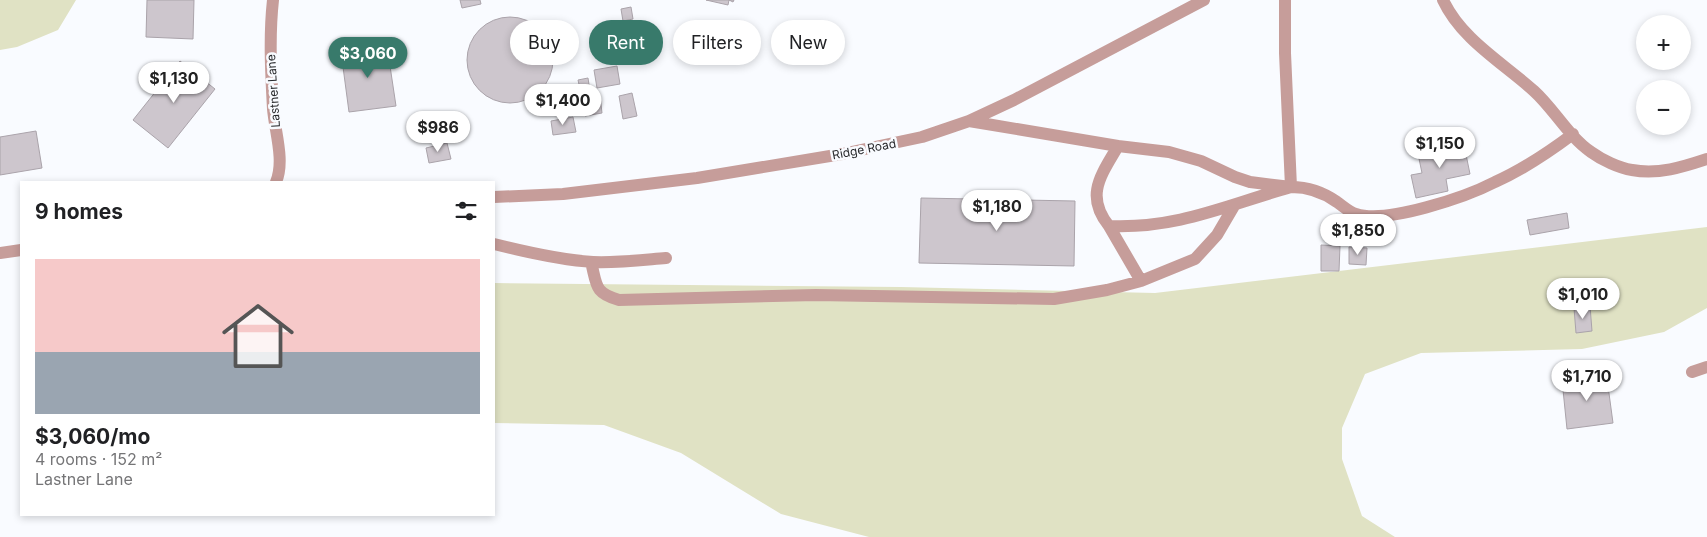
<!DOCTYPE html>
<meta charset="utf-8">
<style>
:root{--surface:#fff;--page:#f2f2f2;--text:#202124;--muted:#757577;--accent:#387a6b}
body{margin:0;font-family:Inter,sans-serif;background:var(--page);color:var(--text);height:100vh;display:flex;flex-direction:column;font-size:19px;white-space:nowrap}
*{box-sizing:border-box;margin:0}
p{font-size:16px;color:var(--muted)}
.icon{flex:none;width:28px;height:28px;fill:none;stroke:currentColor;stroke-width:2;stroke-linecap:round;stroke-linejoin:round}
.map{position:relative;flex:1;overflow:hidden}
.side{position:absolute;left:20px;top:181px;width:475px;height:335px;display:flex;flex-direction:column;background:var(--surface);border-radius:0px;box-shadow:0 2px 8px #0003}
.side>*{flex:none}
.hud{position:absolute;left:510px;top:20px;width:475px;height:45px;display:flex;gap:10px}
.tools{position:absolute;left:1636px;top:15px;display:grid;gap:10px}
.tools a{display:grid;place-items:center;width:55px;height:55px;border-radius:50%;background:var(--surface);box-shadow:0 2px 8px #0003;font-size:25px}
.price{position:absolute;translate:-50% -42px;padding:0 11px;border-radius:18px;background:#fff;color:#222;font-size:16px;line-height:32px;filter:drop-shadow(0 1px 2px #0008)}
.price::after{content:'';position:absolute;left:50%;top:30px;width:15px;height:11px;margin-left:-8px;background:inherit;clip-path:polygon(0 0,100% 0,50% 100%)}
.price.selected{background:var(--accent);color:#fff}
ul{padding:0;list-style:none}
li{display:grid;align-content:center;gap:10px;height:265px;padding:0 15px}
li span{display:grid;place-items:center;height:155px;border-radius:0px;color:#555}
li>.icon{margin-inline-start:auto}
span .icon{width:90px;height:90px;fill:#fffc;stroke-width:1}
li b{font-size:21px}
h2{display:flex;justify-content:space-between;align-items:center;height:60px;padding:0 15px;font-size:21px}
.tag{padding:0 18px;border-radius:22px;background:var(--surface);box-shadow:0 2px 8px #0003;font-size:18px;line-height:45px}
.tag.selected{background:var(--accent);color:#fff}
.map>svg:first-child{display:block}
.green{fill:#e0e2c4}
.building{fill:#cdc6cd;stroke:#aaa3aa}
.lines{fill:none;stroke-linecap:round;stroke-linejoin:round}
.minor{stroke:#c69d9a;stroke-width:12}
.labels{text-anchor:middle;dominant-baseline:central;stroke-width:5;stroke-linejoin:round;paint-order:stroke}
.street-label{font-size:12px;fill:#292a2d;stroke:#f9fbff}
</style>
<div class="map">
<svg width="1707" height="537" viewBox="0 0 1707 537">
<rect width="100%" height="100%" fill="#f9fbff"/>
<!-- green -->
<path class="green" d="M0,0H76L58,30L17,47L0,50Z
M1707,227V308L1664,332L1582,349L1421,353L1365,374L1342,428V459L1362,516L1395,537H869L781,514L681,453L604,425L494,423V283L901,287L1155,293Z"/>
<!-- building -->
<path class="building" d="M147,0H194L193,39L146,37Z
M460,0H480L481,4L462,8Z
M706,0H734L733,2L729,0L728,5Z
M631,7L633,19L623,21L621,9Z
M467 60a43 43 0 1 1 86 0a43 43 0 1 1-86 0Z
M387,46L396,106L349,112L341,52Z
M180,61L215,89L168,148L133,120Z
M617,66L620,84L597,88L594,70Z
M588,78L590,91L581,93L578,80Z
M632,93L637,116L623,119L619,96Z
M600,96L602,113L585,116L582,99Z
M573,117L576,132L553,135L551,121Z
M36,131L42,168L0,175V137Z
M1463,140L1470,174L1446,179L1448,191L1416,198L1411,175L1422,173L1418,154L1437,150L1436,146Z
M447,143L451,159L429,163L426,148Z
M921,198L1075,201L1074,266L919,263Z
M1567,213L1569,228L1530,235L1527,220Z
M1321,245L1340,246L1339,271H1321Z
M1349,247L1367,248L1366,265L1349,264Z
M1590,306L1592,331L1576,333L1574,308Z
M1602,375L1604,386H1608L1613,423L1567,429L1562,380Z"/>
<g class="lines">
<!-- minor -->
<path class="minor" d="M273,0C269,36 271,73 273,109C275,132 285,161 276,182
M1285,0V53L1291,187L1250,182L1235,177L1201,161L1169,152L1118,146C1102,174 1084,195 1109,226C1178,229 1227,205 1291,187C1308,187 1323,192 1337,202C1343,206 1349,212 1356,214C1387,224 1466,197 1495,182C1522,170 1549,152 1573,134
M1443,0C1461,39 1503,63 1534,91C1554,109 1568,136 1591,152C1602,160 1619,168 1632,170C1658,175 1683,167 1707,159
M969,121L1118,146
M494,197L563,194L697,178L842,154L922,137L969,121L1014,100L1204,0
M1109,226L1141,281
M494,244C526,252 560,260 593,262C618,263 642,260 666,258
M0,253L21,250
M591,262C597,285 594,293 619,300L816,295L1054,299L1107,290L1141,281L1195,259L1217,235L1234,206
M1692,372L1707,367"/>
</g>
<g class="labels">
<!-- street labels -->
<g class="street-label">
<text transform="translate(273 91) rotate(-94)">Lastner Lane</text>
<text transform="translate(864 149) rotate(-11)">Ridge Road</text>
</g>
</g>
</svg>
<div class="tools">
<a>+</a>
<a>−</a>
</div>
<b class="price selected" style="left:368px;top:79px">$3,060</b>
<b class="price" style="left:174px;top:104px">$1,130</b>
<b class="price" style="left:563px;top:126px">$1,400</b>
<b class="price" style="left:438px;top:153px">$986</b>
<b class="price" style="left:1440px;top:169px">$1,150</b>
<b class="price" style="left:997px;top:232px">$1,180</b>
<b class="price" style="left:1358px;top:256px">$1,850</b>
<b class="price" style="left:1583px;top:320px">$1,010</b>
<b class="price" style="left:1587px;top:402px">$1,710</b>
<div class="hud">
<a class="tag">Buy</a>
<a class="tag selected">Rent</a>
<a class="tag">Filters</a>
<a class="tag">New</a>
</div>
<section class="side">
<h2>9 homes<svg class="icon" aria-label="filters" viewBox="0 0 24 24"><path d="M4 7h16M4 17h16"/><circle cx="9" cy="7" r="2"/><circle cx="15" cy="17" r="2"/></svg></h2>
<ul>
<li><span style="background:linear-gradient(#f6c9c9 60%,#9aa5b1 0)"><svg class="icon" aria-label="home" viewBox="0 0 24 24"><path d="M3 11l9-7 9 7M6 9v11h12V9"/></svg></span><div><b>$3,060/mo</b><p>4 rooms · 152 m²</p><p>Lastner Lane</p></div></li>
</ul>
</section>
</div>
